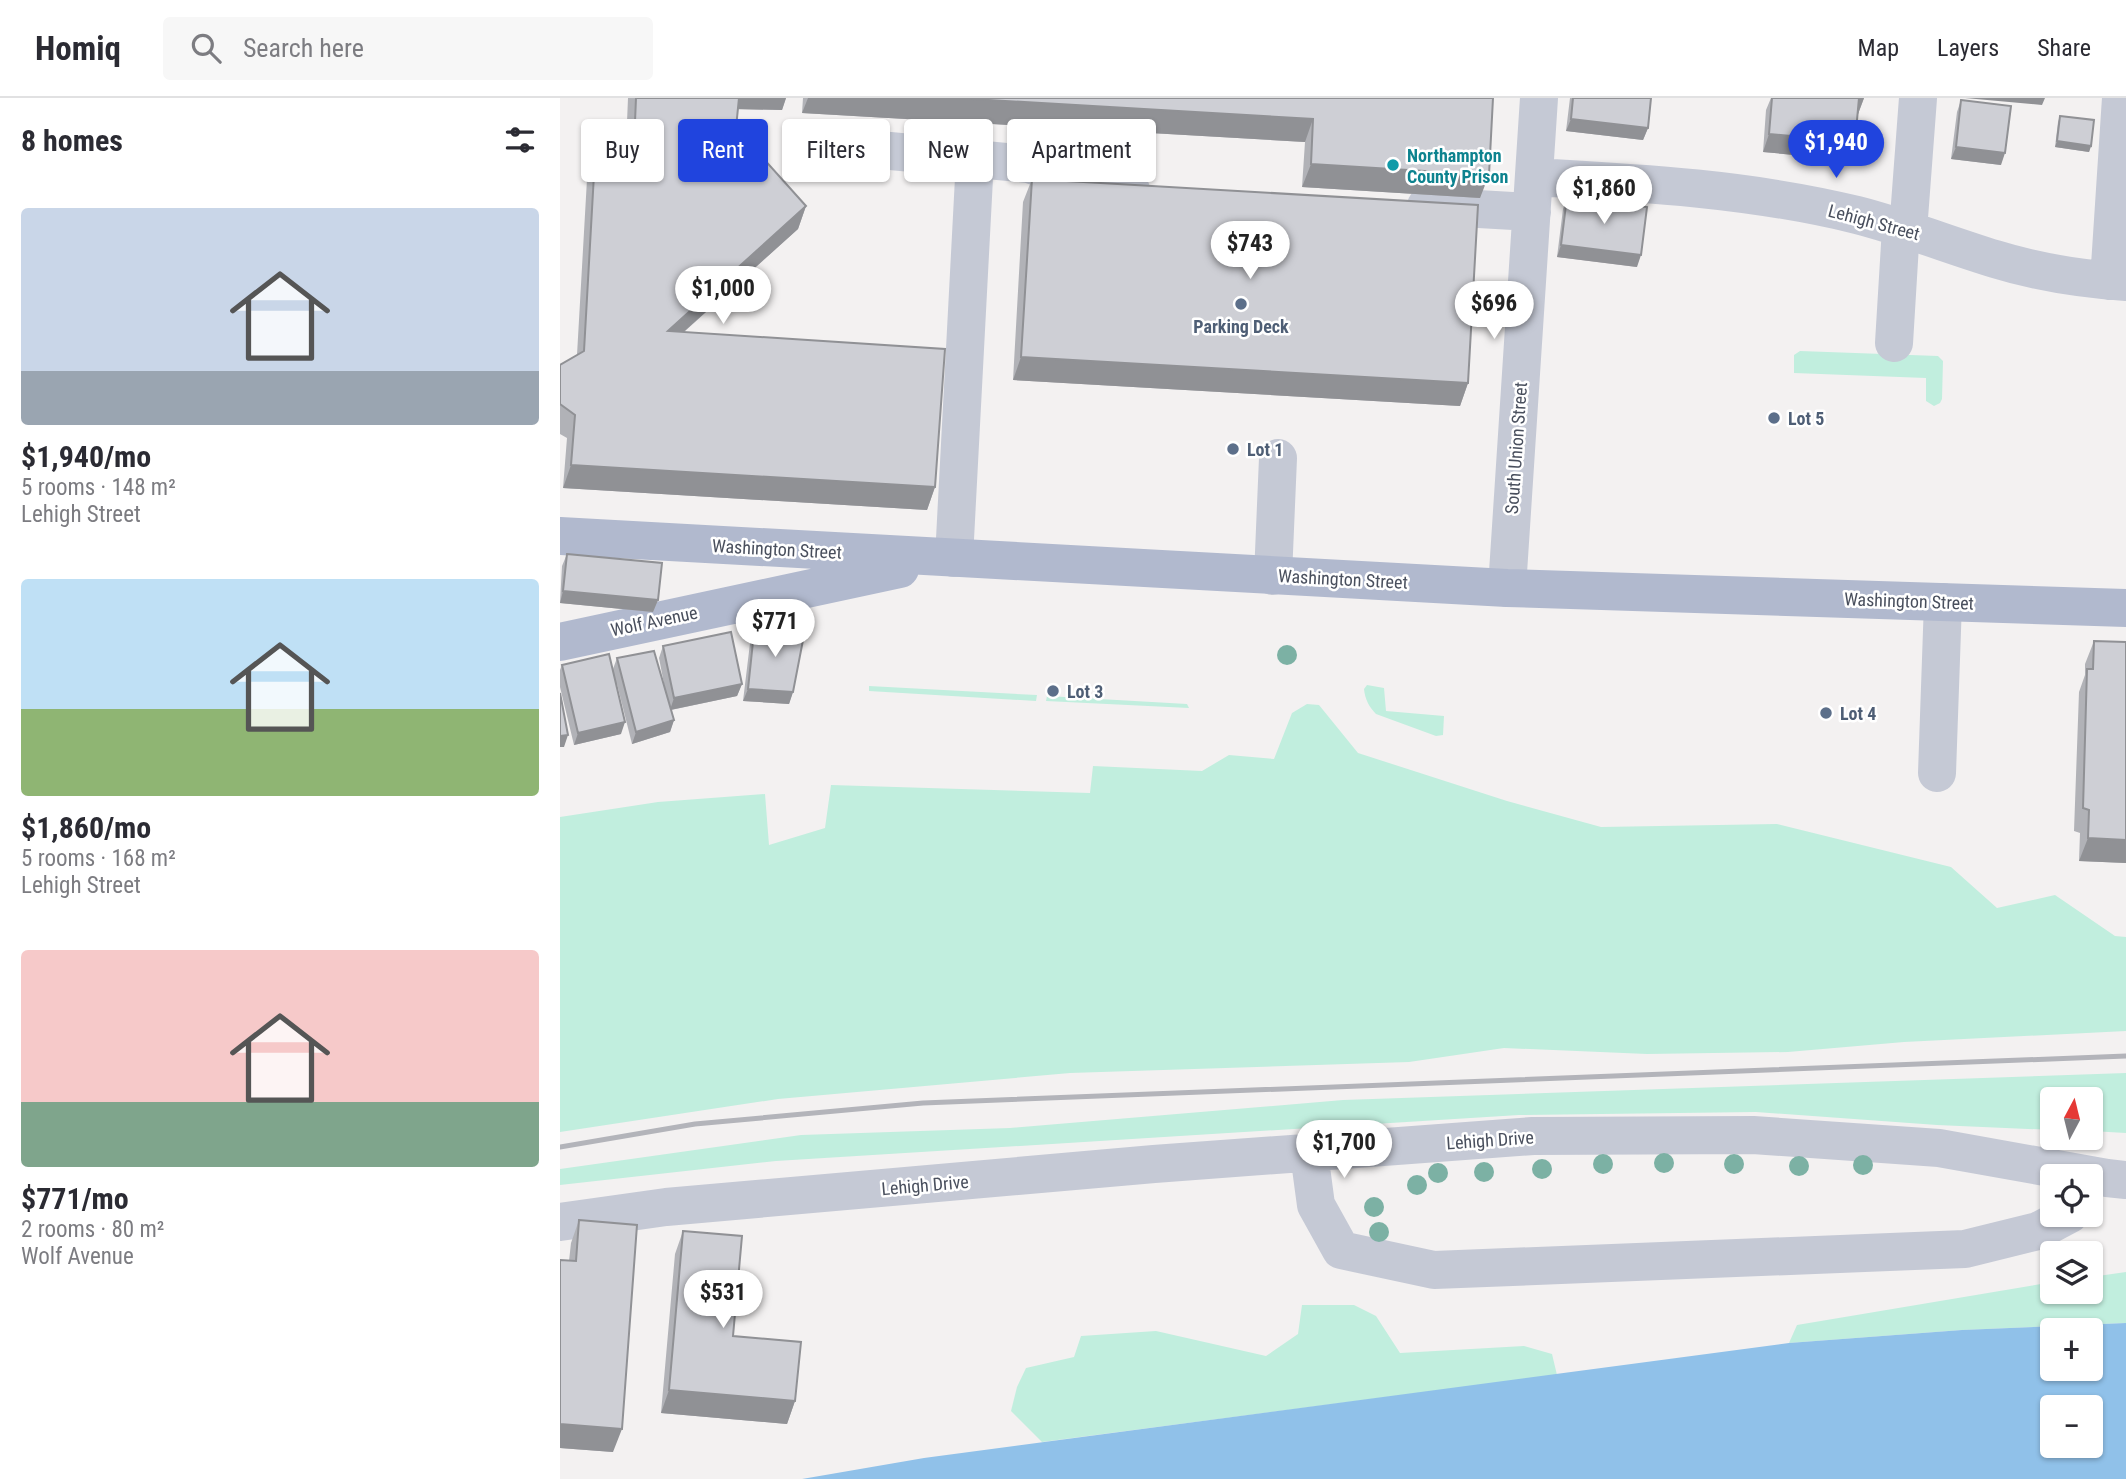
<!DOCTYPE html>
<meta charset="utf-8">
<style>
:root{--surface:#fff;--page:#f7f7f7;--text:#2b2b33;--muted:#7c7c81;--line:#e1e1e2;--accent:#2044de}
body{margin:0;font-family:"Roboto Condensed",sans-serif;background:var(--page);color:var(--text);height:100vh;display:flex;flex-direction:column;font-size:26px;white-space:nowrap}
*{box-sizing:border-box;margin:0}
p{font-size:23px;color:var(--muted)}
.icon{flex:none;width:38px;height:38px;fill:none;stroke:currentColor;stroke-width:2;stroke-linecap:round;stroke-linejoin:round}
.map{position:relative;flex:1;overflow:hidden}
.details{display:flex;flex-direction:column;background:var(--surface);width:560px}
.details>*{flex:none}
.top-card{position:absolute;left:21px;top:21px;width:665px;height:63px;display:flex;gap:14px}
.needle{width:46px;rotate:7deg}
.fabs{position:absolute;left:1480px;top:989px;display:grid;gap:14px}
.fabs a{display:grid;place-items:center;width:63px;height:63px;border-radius:7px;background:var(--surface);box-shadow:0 2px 5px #0004;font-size:35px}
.price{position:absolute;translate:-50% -60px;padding:0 16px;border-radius:24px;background:#fff;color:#222;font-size:23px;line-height:46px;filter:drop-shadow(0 2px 4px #0008)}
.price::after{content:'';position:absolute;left:50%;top:42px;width:21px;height:16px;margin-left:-10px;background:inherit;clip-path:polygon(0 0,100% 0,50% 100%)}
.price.current{background:var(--accent);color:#fff}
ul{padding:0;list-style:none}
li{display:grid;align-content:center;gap:14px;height:371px;padding:0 21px}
li span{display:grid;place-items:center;height:217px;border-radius:7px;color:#555}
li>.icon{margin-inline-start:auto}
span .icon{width:126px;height:126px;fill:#fffc;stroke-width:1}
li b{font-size:30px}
h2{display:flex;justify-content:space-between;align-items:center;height:84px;padding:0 21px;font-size:30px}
.tag{padding:0 24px;border-radius:7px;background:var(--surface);box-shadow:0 2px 5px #0004;font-size:24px;line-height:63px}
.tag.current{background:var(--accent);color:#fff}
header{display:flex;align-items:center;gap:42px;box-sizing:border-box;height:98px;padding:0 35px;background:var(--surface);border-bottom:2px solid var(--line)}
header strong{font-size:33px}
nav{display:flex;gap:38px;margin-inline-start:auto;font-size:24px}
.search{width:490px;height:63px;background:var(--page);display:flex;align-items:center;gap:18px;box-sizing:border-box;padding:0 24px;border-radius:7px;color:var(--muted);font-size:26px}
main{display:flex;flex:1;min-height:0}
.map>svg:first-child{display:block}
.green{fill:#c1eede}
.water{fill:#90c1e9;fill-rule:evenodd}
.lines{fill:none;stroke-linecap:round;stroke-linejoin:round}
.minor{stroke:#c5c9d5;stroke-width:38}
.major{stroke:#b1b9ce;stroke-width:38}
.rail{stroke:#b3b4ba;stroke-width:5}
.tree{fill:#7cb1a4}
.wall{fill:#b1b2b7}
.shaded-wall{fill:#909195}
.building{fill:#cecfd5;stroke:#909195;stroke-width:2}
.culture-dot{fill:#0f9aa8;stroke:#fff;stroke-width:2.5}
.service-dot{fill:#5c6f8a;stroke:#fff;stroke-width:2.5}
.labels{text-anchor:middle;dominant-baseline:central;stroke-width:5;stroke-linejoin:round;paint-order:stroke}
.culture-label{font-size:18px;font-weight:bold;fill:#0d838f;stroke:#fff;text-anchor:start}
.street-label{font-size:18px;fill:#494f5d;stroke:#fff}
.service-label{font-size:18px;font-weight:bold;fill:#4e5e75;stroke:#fff;text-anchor:start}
</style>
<header>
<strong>Homiq</strong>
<div class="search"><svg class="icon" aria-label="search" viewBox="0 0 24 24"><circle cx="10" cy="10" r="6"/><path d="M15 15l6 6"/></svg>Search here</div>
<nav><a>Map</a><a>Layers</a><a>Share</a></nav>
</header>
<main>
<section class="details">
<h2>8 homes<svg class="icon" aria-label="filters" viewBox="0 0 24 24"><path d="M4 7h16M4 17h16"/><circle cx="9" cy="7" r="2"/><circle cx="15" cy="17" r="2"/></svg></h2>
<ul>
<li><span style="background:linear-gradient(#c9d6e8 75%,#9aa5b1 0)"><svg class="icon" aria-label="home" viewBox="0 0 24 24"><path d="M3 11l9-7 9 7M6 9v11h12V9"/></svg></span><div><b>$1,940/mo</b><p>5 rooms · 148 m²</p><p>Lehigh Street</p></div></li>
<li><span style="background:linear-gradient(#bfe0f5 60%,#8fb573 0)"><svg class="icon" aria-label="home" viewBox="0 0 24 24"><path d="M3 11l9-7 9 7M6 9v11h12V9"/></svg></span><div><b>$1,860/mo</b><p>5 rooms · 168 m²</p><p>Lehigh Street</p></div></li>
<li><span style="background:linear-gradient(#f6c9c9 70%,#7fa58c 0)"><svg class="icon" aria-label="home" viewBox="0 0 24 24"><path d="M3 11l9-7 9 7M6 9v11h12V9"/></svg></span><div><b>$771/mo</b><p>2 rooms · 80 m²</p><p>Wolf Avenue</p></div></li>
</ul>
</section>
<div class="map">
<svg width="1566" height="1381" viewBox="0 0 1566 1381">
<rect width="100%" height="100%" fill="#f3f1f1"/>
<!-- green -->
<path class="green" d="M1240,253L1378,258L1383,263L1382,301L1380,305L1374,308L1366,303V280L1234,275V257Z
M807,587L824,590L826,613L884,618L883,637L876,638L816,616C809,609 805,601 804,591Z
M309,588L477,597L476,603L309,593Z
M487,598L627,606L629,610L486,603Z
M747,606L759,607L798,655L947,703L1041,729L1217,726L1391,769L1437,810L1495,797L1555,838L1566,839V933L1344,944L1228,954L1087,956L944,950L849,964L510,975L218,1001L0,1034V719L98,704L205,696L209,747L265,730L271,687L530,695L533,668L642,673L669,657L714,661L732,615Z
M1566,975V1035L1531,1033V1001H1493V1032L1377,1027L1196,1014L959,1017L216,1063L0,1087V1071L241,1037L450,1030L783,1002Z
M1566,1174V1225L1402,1232L1229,1245L1237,1227L1493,1184V1194H1531V1179Z
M742,1207H794L816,1218L840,1255L964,1248L992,1256L997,1277L482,1344L451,1313L457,1289L466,1270L514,1259L521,1238L596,1233L706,1258L738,1236Z"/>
<!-- water -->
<path class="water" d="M1566,1225V1381H242L364,1360L1229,1245L1402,1232ZM1493,1232H1531V1270H1493ZM1493,1309H1531V1348H1493Z"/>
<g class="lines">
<!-- minor -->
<path class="minor" d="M277,48L469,66L538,90L571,92
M974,79C1083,85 1191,91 1297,117C1344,129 1389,147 1435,161C1477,174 1522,181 1566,184
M866,108L972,114
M1348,133L1358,0
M1549,183L1561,0
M1334,245L1341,130
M394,460L415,61
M713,478L718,360
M947,490L979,0
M1377,675L1383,504
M749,1055L756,1107L781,1152L874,1172L1405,1151L1478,1133L1510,1116
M0,1124L106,1109L594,1066L973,1038L1193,1037L1379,1050L1547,1080L1566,1082"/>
<!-- major -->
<path class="major" d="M0,438L947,490L1566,510
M0,544L340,471"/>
<!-- rail -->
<path class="rail" d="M0,1049L135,1026L363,1005L1566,958"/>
</g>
<!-- trees -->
<g class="tree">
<circle cx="727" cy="557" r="10"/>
<circle cx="1104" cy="1065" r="10"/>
<circle cx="1043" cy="1066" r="10"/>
<circle cx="1174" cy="1066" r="10"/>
<circle cx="1303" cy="1067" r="10"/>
<circle cx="1239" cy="1068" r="10"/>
<circle cx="982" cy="1071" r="10"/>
<circle cx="924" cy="1074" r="10"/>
<circle cx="878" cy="1075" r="10"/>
<circle cx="857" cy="1087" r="10"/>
<circle cx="814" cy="1109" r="10"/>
<circle cx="819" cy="1134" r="10"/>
</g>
<!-- wall -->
<path class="wall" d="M68,0H226L222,12L178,11L176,30L246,108L238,131L124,234L375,389L367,412L3,390L7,340L0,336V267L17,257L29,46L37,23L67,24Z
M243,0H933L920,100L742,89L745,44L242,15Z
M1010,0H1091L1088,30L1083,42L1006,33Z
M1211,0H1304L1298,16L1289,62L1203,54L1206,12Z
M1401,2L1441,67L1391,61L1397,14Z
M1500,18L1531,48L1529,54L1495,49L1498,24Z
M472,81L908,285L900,308L453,282L463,104Z
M1007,99L1077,169L997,159L1003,111Z
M7,456L98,502L93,514L0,505L2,468Z
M195,525L233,594L229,606L183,603L191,537Z
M1534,543L1566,544V765L1519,763L1520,735L1514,733L1519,594L1525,577V566Z
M103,548L182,586L177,598L111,612L114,622L110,634L72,646L57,586L61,636L14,647L0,589V572L2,567L53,571L57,560L105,591L99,560Z
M19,1122L53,1354L0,1350V1162L9,1163L11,1145Z
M123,1133L173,1238L235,1303L227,1326L101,1315L115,1156Z"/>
<!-- shaded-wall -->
<path class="shaded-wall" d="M176,0H226L222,12L172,11Z
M248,0H395L753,21L745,44L242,15Z
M1298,0H1304L1298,16Z
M1405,0H1485L1482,7Z
M1011,21L1088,30L1083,42L1006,33Z
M1209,36L1295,44L1289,62L1203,54Z
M1497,43L1531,48L1529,54L1495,49Z
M1396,49L1445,55L1441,67L1391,61Z
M751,66L929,77L920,100L742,89Z
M246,108L238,131L99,256L108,233Z
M1001,147L1081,157L1077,169L997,159Z
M461,259L908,285L900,308L453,282Z
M11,367L375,389L367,412L3,390Z
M3,493L98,502L93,514L0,505Z
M182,586L177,598L110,612L114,600Z
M188,591L233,594L229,606L183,603Z
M114,622L110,634L72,646L76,634Z
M65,624L61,636L14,647L18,635Z
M8,637L4,649H0V638Z
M1528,740L1566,742V765L1519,763Z
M109,1292L235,1303L227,1326L101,1315Z
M0,1326L62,1331L53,1354L0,1350Z"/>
<!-- building -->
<path class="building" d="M76,0H179L176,30L246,108L108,233L385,251L375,389L11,367L15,317L0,306V267L24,253L37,23L75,24Z
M395,0H933L929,77L751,66L753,21Z
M1013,0H1091L1088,30L1011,21Z
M1212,0H1299L1295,44L1209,36Z
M1401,2L1451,8L1445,55L1396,49Z
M1500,18L1534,22L1531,48L1497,43Z
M472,81L918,107L908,285L461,259Z
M1007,99L1087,109L1081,157L1001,147Z
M7,456L102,465L98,502L3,493Z
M195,525L244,537L233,594L188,591Z
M171,534L182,586L114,600L103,548Z
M1534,543L1566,544V742L1528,740L1529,712L1523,710L1527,571H1533Z
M94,553L114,622L76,634L57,560Z
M49,556L65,624L18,635L2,567Z
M0,595L8,637L0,638Z
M19,1122L77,1127L62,1331L0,1326V1162L16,1163Z
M123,1133L182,1138L173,1238L241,1244L235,1303L109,1292Z"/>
<!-- markers -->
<circle class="culture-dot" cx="833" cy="67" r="7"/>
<g class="service-dot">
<circle cx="681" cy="206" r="7"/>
<circle cx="1214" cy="320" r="7"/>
<circle cx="673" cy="351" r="7"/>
<circle cx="493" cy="593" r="7"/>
<circle cx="1266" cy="615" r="7"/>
</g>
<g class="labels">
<!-- culture labels -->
<g class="culture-label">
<text x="847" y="57">Northampton<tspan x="847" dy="21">County Prison</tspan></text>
</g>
<!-- street labels -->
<g class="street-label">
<text transform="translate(1314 124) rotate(15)">Lehigh Street</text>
<text transform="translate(956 350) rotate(-86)">South Union Street</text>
<text transform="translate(217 451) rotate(3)">Washington Street</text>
<text transform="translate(783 481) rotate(3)">Washington Street</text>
<text transform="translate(1349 503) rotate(2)">Washington Street</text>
<text transform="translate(94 523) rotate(-12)">Wolf Avenue</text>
<text transform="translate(930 1042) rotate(-4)">Lehigh Drive</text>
<text transform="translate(365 1087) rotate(-5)">Lehigh Drive</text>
</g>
<!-- service labels -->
<g class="service-label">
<text x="681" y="228" text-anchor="middle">Parking Deck</text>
<text x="1228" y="320">Lot 5</text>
<text x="687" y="351">Lot 1</text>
<text x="507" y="593">Lot 3</text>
<text x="1280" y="615">Lot 4</text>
</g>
</g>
</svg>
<div class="fabs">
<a><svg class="needle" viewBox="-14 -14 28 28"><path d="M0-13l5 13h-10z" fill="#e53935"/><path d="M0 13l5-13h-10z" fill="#7c7c81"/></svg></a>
<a><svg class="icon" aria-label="locate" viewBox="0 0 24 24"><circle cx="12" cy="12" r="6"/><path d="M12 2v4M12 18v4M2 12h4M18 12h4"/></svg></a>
<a><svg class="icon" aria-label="layers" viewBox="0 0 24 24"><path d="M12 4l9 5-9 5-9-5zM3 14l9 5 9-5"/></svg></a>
<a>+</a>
<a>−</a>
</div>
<b class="price current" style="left:1276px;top:82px">$1,940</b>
<b class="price" style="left:1044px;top:128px">$1,860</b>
<b class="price" style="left:690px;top:183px">$743</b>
<b class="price" style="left:163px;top:228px">$1,000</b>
<b class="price" style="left:934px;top:243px">$696</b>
<b class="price" style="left:215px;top:561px">$771</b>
<b class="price" style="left:784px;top:1082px">$1,700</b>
<b class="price" style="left:163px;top:1232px">$531</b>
<div class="top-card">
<a class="tag">Buy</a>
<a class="tag current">Rent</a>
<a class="tag">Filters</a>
<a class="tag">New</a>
<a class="tag">Apartment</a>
</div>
</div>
</main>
